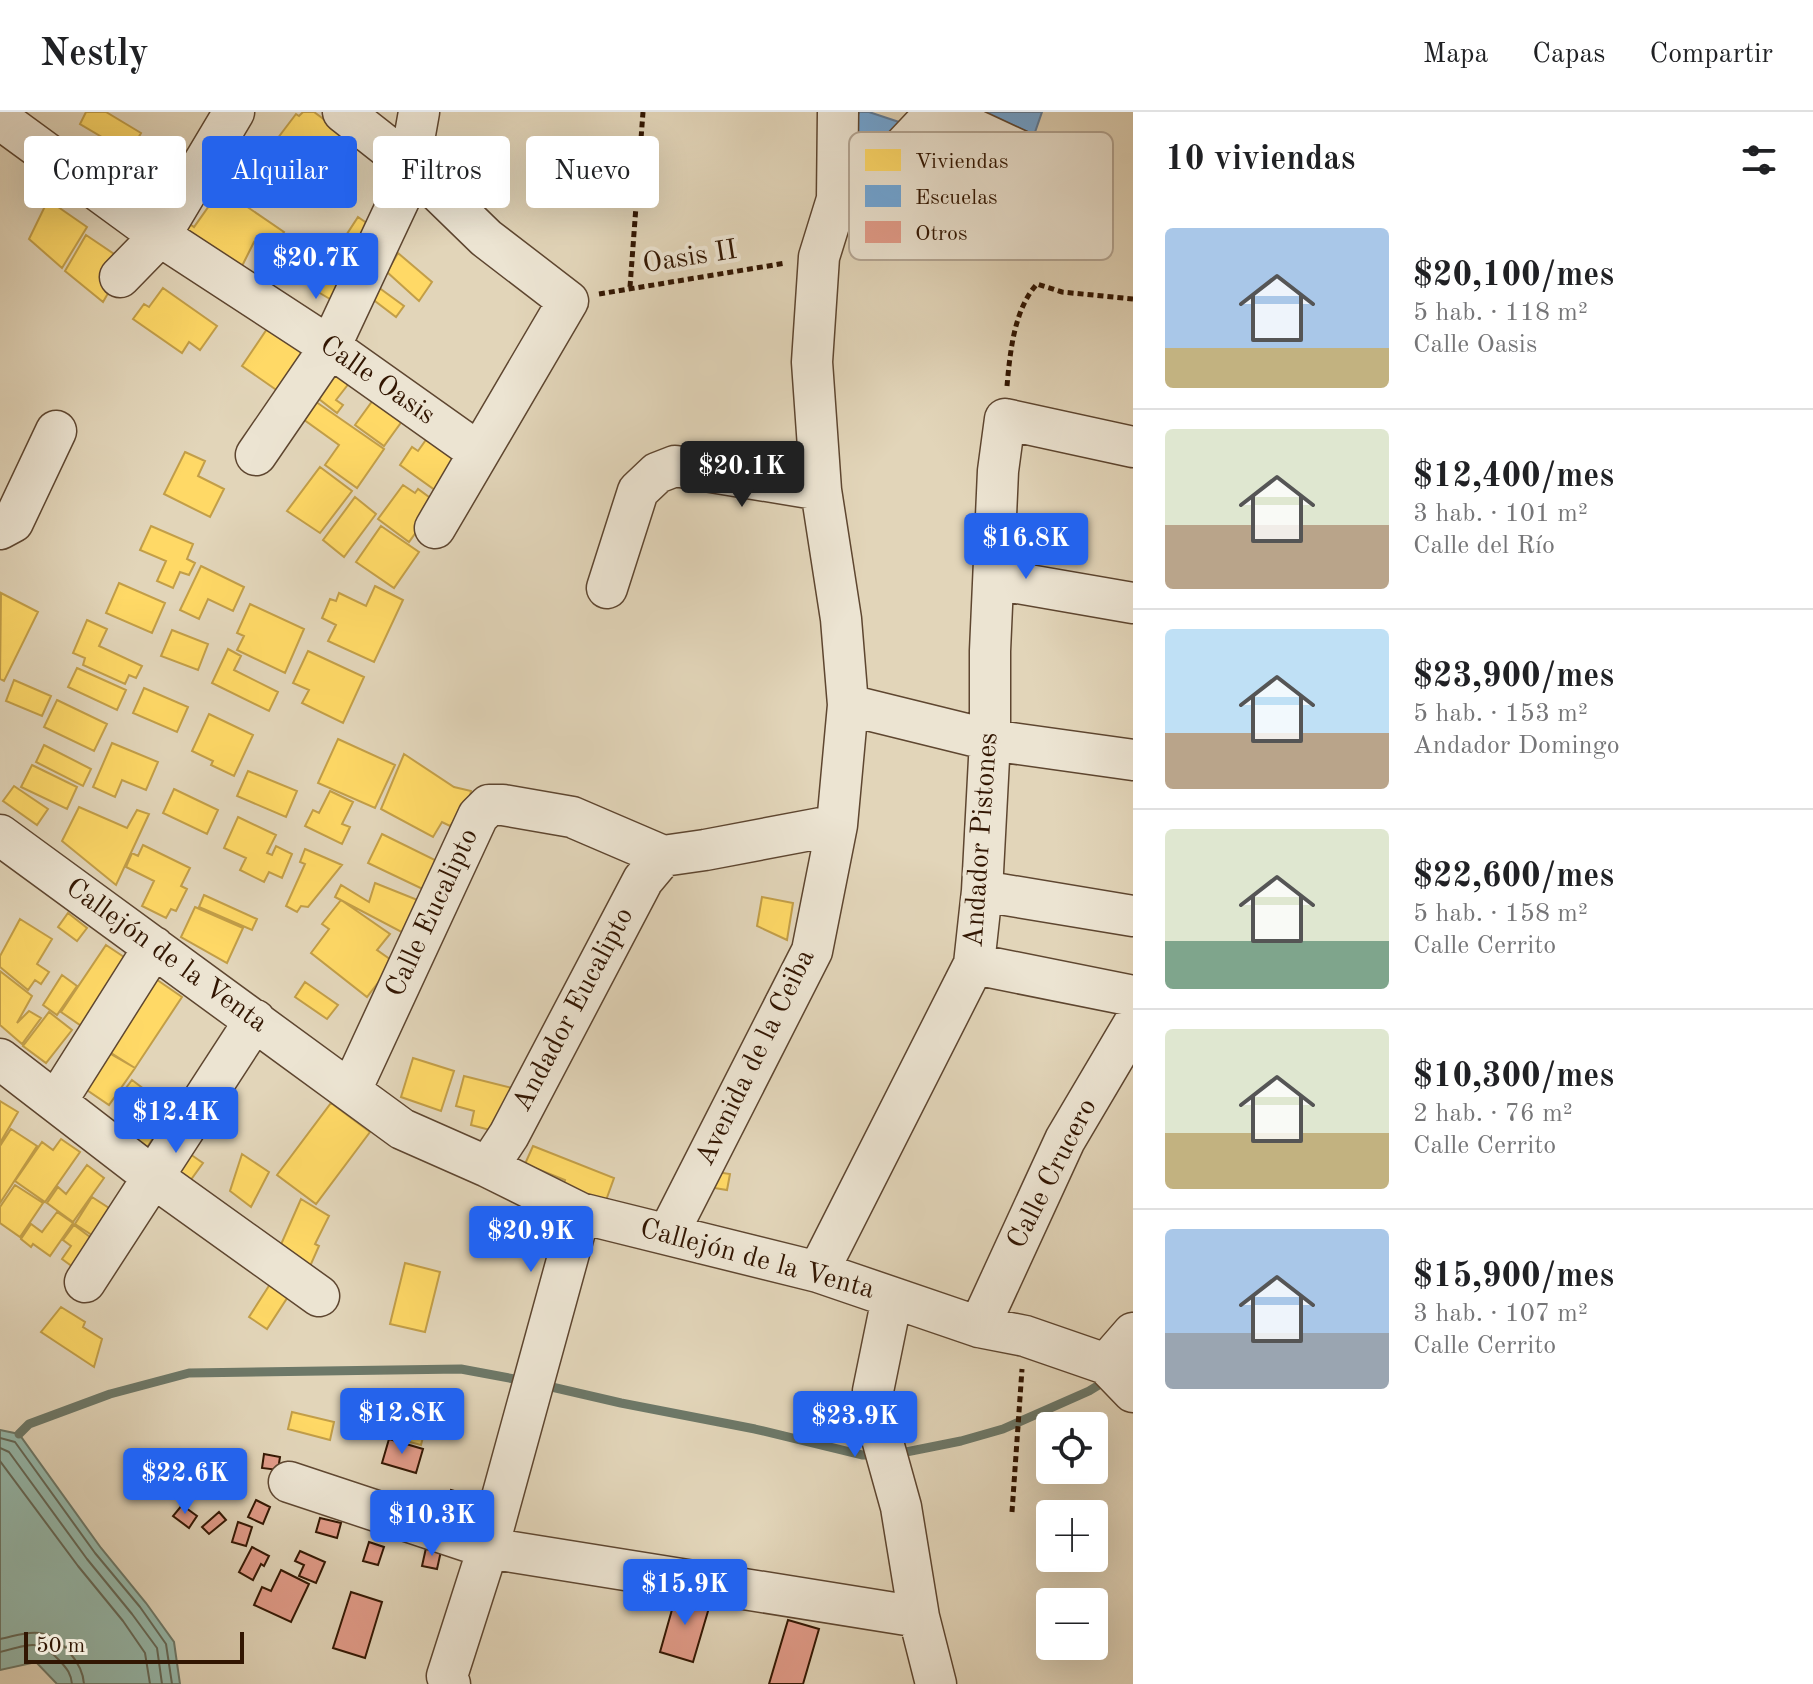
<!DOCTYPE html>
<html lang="es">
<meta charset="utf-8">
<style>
:root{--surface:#fff;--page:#f2f2f2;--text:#202124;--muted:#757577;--line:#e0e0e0;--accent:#2563eb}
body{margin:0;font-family:"Old Standard TT",serif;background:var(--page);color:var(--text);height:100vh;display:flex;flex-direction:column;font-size:30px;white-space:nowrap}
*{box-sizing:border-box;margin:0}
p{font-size:26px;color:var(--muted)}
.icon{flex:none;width:44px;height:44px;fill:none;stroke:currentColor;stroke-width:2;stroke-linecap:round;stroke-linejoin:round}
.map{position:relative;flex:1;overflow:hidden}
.drawer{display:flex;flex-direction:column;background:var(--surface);width:680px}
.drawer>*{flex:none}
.top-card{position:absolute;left:24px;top:24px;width:760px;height:72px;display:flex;gap:16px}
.tools{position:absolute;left:1036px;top:1300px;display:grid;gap:16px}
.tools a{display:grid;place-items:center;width:72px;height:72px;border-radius:8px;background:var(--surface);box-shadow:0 8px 32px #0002;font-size:40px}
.scale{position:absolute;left:24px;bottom:20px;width:220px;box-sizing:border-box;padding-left:8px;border:4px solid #321602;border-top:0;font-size:22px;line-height:28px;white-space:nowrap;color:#321602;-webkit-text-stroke:6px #ece4d2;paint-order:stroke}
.price{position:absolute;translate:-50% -68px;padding:0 18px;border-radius:8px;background:var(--accent);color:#fff;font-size:26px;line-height:52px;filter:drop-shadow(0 2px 4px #0008)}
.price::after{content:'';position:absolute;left:50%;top:48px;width:24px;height:18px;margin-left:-12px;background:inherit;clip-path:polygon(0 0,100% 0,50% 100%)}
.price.selected{background:#222;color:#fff}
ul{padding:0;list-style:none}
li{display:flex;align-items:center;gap:24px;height:200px;padding:0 32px}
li+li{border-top:2px solid var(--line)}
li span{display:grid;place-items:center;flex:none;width:224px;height:160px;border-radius:8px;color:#555}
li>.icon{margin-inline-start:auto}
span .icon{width:96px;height:96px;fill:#fffc;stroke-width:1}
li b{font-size:34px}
h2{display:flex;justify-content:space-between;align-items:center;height:96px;padding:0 32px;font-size:34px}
.chip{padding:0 28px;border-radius:8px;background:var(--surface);box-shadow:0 8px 32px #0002;font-size:28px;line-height:72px}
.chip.selected{background:var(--accent);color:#fff}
header{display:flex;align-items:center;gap:48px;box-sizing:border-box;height:112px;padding:0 40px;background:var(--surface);border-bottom:2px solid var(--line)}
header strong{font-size:38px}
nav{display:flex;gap:44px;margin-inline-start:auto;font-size:28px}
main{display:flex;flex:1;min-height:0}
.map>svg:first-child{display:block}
.water{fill:#95b9ac;stroke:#6d7868;stroke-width:2}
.homes{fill:#ffd966;stroke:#c29e48;stroke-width:2}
.schools{fill:#6fa8dc;stroke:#5d7c9b;stroke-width:2}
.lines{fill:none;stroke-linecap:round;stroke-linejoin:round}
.shore{stroke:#646857;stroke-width:2}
.stream{stroke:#6d7868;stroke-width:9}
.building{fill:#e39c8a;stroke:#321602;stroke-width:2}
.minor-casing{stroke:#5e4630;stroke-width:43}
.path{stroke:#321602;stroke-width:5;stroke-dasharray:6 4;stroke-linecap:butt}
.minor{stroke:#ece4d2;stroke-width:40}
.labels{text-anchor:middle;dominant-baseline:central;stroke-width:8;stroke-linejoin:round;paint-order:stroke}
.street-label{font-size:28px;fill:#321602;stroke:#ece4d2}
.key{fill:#ece4d2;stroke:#b4a694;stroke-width:2}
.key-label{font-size:22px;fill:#321602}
</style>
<header>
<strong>Nestly</strong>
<nav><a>Mapa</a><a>Capas</a><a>Compartir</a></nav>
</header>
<main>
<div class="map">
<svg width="1133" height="1572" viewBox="0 0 1133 1572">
<rect width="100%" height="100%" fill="#e2d5b9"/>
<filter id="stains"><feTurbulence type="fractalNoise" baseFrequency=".0025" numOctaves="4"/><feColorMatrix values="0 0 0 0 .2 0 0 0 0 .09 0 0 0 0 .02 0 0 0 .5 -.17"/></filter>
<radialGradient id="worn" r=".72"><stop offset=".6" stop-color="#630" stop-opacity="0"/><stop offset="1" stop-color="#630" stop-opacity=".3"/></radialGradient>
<!-- water -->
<path class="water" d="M0,1318L19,1322L101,1436L146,1491L174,1530L180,1572H57L36,1550L0,1558Z"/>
<!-- homes -->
<path class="homes" d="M86,0H106L141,21L112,72L99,64L117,34L80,12Z
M303,0H314L349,26L315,73L268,39L296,2L299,4Z
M221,77L284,120L270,141L254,130L242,154L179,114L184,108L194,115Z
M48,88L87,115L62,156L29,127Z
M358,105L390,127L362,168L330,148Z
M86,123L126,150L103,190L65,159Z
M398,141L432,170L419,189L387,160Z
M330,148L362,168L345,196L313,177Z
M378,175L404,194L396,205L371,186Z
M163,176L217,214L200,238L189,230L182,241L133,207L144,192L149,195Z
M271,211L317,243L288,286L242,254Z
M329,254L350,270L336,288L343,293L337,301L310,280Z
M376,284L405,305L384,334L355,313Z
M309,285L384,337L357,376L325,353L339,333L303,307Z
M428,325L468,353L446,386L400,353L412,335L418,339Z
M185,340L205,349L198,364L224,377L210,405L164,382Z
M320,355L352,379L320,421L287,399Z
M403,373L415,381L418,377L444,396L429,402L409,430L378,407Z
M355,385L376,402L344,445L323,428Z
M151,414L193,432L187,447L195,451L189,463L180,460L173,476L157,469L166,449L140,438Z
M381,414L419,440L394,476L356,450Z
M201,454L244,475L233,499L208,487L199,507L180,498Z
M119,471L165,491L152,521L106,501Z
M375,474L403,488L374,550L328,529L336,513L322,506L330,487L336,489L339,481L366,494Z
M1,481L38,500L4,569L0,567Z
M250,492L304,517L285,561L237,538L244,524L237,521Z
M87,508L107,517L99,534L142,554L136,566L129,563L125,572L83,553L85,546L73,541Z
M172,518L208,532L198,558L161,544Z
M228,537L241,544L234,558L278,580L269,599L212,571Z
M308,539L364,565L343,611L302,591L309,578L293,571Z
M77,556L126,578L117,598L68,575Z
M14,568L51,584L42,604L6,589Z
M144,576L188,595L177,620L133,601Z
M57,588L107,612L94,639L44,615Z
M209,602L253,623L234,664L211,653L213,649L192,639Z
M338,627L395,653L375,696L318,671Z
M112,631L158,650L146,678L122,668L115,685L93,675Z
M44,633L91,657L83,674L36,650Z
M404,642L454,675L471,679L466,705L459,702L450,714L442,710L433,725L381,697Z
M32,653L77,675L67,697L21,675Z
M248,659L297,679L286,705L237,684Z
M14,674L48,697L37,713L3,689Z
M174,677L218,698L207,722L163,701Z
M330,679L353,690L342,712L350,715L342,732L305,714L313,698L319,701Z
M79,695L127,716L137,698L149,702L116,773L62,729Z
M238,705L276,723L267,741L272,743L276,734L292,742L282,766L269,760L264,770L240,758L246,746L224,736Z
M382,722L437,749L431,781L368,751Z
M143,733L190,756L181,774L187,777L176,799L171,797L166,806L142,794L154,769L126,755L132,741L138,744Z
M305,737L342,753L308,795L301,794L297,800L286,794L305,752L300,750Z
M375,771L430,793L411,825L335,785L341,773L369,790Z
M204,783L257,807L252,818L199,795Z
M762,785L793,791L787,828L757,814Z
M341,788L390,822L377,838L394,850L367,885L311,841L329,817L322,812Z
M195,795L243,816L227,851L181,825Z
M68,801L87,816L77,829L58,815Z
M20,807L52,827L37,852L49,860L41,872L35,868L28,878L0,855V844Z
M106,833L139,855L93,922L61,900Z
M0,859L32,884L17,911L29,899L41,906L22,932L0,913Z
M62,863L77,874L57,903L43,893Z
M150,863L182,885L135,956L100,934Z
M305,870L338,893L327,907L295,885Z
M49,900L72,918L46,951L23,934Z
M102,937L135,956L109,993L78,972Z
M413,946L454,959L441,999L401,985Z
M464,964L520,978L509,1023L471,1013L474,999L456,994Z
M132,968L161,990L139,1018L120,1003L126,994L117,988Z
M0,989L18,1000L0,1031Z
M331,991L370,1020L316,1092L277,1063Z
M145,1012L157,1020L142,1043L129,1034Z
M11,1017L37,1034L0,1091V1034Z
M61,1027L80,1040L45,1090L15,1069L42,1030L53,1038Z
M533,1034L614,1066L604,1094L562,1077L565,1068L525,1052Z
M190,1042L203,1051L182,1080L169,1070Z
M242,1042L269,1060L251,1095L230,1079Z
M87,1053L104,1066L73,1110L47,1091L58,1075L66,1082Z
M710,1059L730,1062L727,1078L708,1075Z
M15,1073L43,1091L20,1125L0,1111V1095Z
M92,1085L112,1098L104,1131L75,1112Z
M301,1087L329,1104L315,1132L319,1134L307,1161L275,1146Z
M57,1100L73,1111L50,1144L33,1132L31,1135L21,1127L31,1112L42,1120Z
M74,1113L102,1134L77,1158L62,1147L71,1134L63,1128Z
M405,1151L440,1160L425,1220L390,1212Z
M272,1169L291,1180L267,1217L249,1205Z
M61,1195L85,1210L83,1215L102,1227L94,1255L41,1220Z
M292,1300L334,1310L330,1328L288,1317Z
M409,1300L428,1306L421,1333L395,1326L398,1316L404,1317Z"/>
<!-- schools -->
<path class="schools" d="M859,0H869L902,11L893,37L851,23Z
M986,0H1042L1034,23Z"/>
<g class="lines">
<!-- shore -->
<path class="shore" d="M0,1326L15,1330L95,1441L140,1495L166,1532L172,1572
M0,1336L9,1340L87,1447L132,1502L157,1536L162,1572
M0,1349L78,1454L123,1509L145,1541L150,1572
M0,1527C12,1525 26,1519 39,1521C60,1523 83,1552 84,1572
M0,1540C30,1533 37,1525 60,1549C67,1557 71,1561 72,1572"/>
<!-- stream -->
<path class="stream" d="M543,1273L621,1291L755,1317L863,1343H877
M19,1322L29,1312L110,1282L189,1261L461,1257L525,1269
M896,1342L961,1329L1003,1317L1089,1279L1107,1268"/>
</g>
<!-- building -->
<path class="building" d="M389,1327L423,1337L416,1361L382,1351Z
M264,1342L280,1345L278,1358L262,1356Z
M451,1378L471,1384L463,1415L442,1410Z
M256,1388L270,1395L263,1412L248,1405Z
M182,1393L197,1404L189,1416L173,1404Z
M219,1400L226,1408L209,1422L202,1415Z
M320,1406L341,1411L337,1426L316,1420Z
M238,1410L252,1415L246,1434L232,1430Z
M369,1430L384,1435L378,1453L363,1449Z
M252,1435L269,1444L264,1454L261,1452L253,1468L239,1460Z
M426,1436L441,1439L437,1457L422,1454Z
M300,1439L325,1450L316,1471L299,1464L304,1453L295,1449Z
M281,1458L309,1472L291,1510L254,1493L262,1475L271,1479Z
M351,1480L382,1490L365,1546L333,1536Z
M677,1480L711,1489L693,1550L660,1540Z
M788,1508L819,1517L803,1572H769Z"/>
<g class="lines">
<!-- minor casing -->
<g class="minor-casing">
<path id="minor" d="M343,0L414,56L486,126L568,189L435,416
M936,0L1057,56
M0,7L160,124L330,235L478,340
M837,87L838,0
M120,165L160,124L234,0
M256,343L330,235L414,56V28L419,0
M0,417L13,410L56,319
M994,467L1133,491
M607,476L638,379L657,361L675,354L821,378
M848,593L990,628L1133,648
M0,723L402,1017L488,1055L580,1101L818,1160L979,1215L1025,1224L1106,1252L1133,1280
M982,779L1133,804
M974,852L1133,884
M0,947L153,1065L319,1184
M351,978L478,704L489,693H503L572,705L663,744L705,738L837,713
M56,990L154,835
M488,1055L509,1023L643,768L663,744
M668,1122L812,839L837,713L848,593L841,507L821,378L812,250L819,145L837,87L889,50L936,0
M818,1160L974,852L982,779L990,628V539L998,359L1005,307L1133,335
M85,1170L255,908
M892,1186L873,1279L879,1316L901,1395L919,1505L936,1572
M979,1215L1065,1028L1133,913
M1106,1252L1133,1221
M289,1370L488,1436L919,1505
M450,1572L447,1564L488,1436L580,1101"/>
</g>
<!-- path -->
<path class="path" d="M630,175L643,0
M599,182L786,151
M1007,274C1010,241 1014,197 1037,172L1062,180L1133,187
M1012,1400L1022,1257"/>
<!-- minor -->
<use href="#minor" class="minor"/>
</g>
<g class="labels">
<!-- street labels -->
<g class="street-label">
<text transform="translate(690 146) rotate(-9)">Oasis II</text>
<text transform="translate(377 269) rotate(35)">Calle Oasis</text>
<text transform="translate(982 728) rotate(-86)">Andador Pistones</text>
<text transform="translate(433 801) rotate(-65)">Calle Eucalipto</text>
<text transform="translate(166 844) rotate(36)">Callejón de la Venta</text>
<text transform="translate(574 898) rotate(-62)">Andador Eucalipto</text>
<text transform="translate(756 946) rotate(-64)">Avenida de la Ceiba</text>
<text transform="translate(1053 1062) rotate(-63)">Calle Crucero</text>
<text transform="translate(757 1148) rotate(15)">Callejón de la Venta</text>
</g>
</g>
<!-- legend -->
<rect x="849" y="20" width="264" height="128" rx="12" class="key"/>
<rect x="865" y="37" width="36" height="22" fill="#ffd966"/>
<rect x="865" y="73" width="36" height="22" fill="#6fa8dc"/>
<rect x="865" y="109" width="36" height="22" fill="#e39c8a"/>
<g class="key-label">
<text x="915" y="56">Viviendas</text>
<text x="915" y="92">Escuelas</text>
<text x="915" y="128">Otros</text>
</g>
<rect width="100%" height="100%" filter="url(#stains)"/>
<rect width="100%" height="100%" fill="url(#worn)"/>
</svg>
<div class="tools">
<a><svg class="icon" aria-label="locate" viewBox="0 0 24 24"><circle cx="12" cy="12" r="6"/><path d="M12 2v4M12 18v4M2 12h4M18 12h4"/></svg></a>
<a>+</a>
<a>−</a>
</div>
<div class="scale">50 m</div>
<b class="price" style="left:316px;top:189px">$20.7K</b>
<b class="price selected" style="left:742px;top:397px">$20.1K</b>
<b class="price" style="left:1026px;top:469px">$16.8K</b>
<b class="price" style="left:176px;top:1043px">$12.4K</b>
<b class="price" style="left:531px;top:1162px">$20.9K</b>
<b class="price" style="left:402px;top:1344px">$12.8K</b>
<b class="price" style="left:855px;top:1347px">$23.9K</b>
<b class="price" style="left:185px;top:1404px">$22.6K</b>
<b class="price" style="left:432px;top:1446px">$10.3K</b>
<b class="price" style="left:685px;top:1515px">$15.9K</b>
<div class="top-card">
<a class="chip">Comprar</a>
<a class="chip selected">Alquilar</a>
<a class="chip">Filtros</a>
<a class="chip">Nuevo</a>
</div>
</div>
<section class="drawer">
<h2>10 viviendas<svg class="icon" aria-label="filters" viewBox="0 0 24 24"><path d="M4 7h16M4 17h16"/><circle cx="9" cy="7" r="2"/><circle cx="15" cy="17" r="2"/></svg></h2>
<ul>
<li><span style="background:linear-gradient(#a9c7e8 75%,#c2b280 0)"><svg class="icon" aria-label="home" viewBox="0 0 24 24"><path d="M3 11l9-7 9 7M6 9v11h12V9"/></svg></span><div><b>$20,100/mes</b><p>5 hab. · 118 m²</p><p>Calle Oasis</p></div></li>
<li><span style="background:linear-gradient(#dfe7d0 60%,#b9a48a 0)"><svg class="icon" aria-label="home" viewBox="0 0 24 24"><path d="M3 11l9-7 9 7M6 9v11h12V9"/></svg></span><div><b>$12,400/mes</b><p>3 hab. · 101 m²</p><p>Calle del Río</p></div></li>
<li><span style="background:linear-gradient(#bfe0f5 65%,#b9a48a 0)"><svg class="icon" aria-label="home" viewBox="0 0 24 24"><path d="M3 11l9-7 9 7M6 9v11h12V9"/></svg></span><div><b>$23,900/mes</b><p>5 hab. · 153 m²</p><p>Andador Domingo</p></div></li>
<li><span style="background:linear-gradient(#dfe7d0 70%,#7fa58c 0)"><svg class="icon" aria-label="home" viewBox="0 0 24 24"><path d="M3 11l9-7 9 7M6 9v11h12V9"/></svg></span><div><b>$22,600/mes</b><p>5 hab. · 158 m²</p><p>Calle Cerrito</p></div></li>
<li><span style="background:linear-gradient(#dfe7d0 65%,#c2b280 0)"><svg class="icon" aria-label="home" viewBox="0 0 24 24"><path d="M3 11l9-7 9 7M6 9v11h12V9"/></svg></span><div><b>$10,300/mes</b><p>2 hab. · 76 m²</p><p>Calle Cerrito</p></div></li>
<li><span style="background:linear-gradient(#a9c7e8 65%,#9aa5b1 0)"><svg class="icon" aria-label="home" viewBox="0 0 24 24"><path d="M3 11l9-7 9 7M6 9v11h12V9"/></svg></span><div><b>$15,900/mes</b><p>3 hab. · 107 m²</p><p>Calle Cerrito</p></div></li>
</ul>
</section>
</main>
